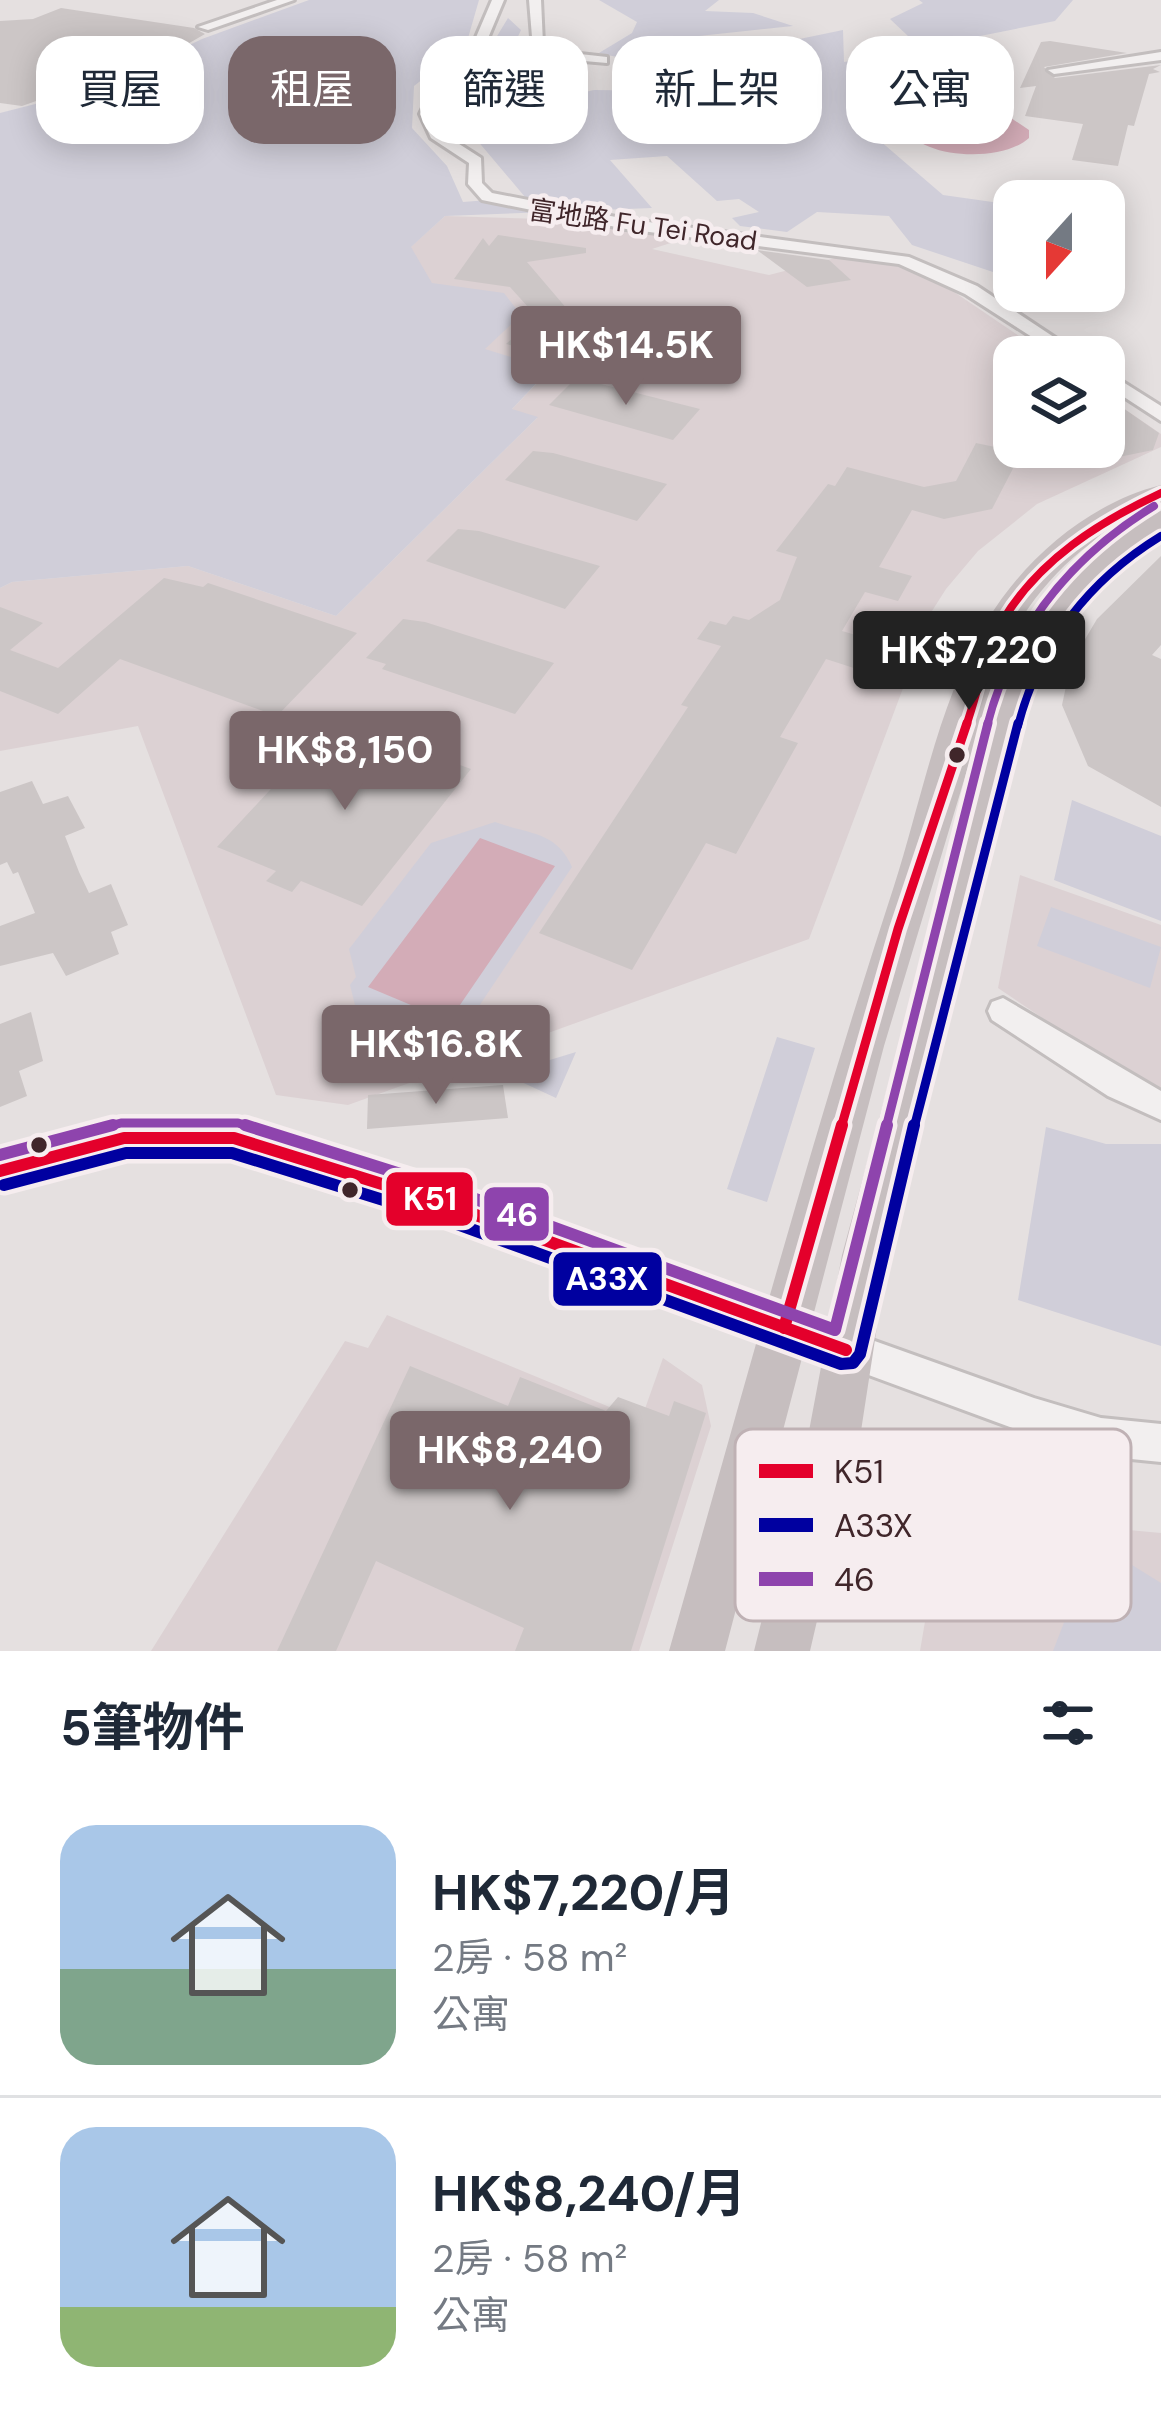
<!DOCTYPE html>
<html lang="zh-TW">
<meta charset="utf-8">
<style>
:root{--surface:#fff;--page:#f2f2f3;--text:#1f2937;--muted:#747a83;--line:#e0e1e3;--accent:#7a676a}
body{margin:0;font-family:"DM Sans","Noto Sans TC",sans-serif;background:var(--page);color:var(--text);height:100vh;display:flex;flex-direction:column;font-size:45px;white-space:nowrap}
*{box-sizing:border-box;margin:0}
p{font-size:39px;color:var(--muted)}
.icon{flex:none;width:66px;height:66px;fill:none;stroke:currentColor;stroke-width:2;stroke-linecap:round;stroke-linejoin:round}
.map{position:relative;height:1651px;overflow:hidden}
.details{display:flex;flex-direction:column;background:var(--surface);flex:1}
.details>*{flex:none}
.top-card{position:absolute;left:36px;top:36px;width:1089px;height:108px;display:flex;gap:24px}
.needle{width:78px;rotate:201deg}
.tools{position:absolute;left:993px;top:180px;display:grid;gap:24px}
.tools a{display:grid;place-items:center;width:132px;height:132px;border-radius:24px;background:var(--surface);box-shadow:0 6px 30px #0003;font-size:60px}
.price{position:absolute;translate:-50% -102px;padding:0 27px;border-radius:12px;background:var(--accent);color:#fff;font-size:39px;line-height:78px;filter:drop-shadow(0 3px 6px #0008)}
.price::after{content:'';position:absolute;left:50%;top:72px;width:36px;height:27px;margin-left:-18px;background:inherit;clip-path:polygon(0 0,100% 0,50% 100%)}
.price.current{background:#222;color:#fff}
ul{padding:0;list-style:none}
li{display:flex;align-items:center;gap:36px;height:300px;padding:0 60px}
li+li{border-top:3px solid var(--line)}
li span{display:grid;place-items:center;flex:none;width:336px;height:240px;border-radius:36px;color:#555}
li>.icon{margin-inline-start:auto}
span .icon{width:144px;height:144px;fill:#fffc;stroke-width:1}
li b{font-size:51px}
h2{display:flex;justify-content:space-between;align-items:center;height:144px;padding:0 60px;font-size:51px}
.chip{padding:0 42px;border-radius:36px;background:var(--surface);box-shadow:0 6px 30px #0003;font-size:42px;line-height:108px}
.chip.current{background:var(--accent);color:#fff}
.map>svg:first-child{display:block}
.built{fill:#dcd1d3}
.green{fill:#d0ced9}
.water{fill:#d3acb7}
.building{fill:#ccc6c6}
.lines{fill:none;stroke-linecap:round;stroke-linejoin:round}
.street-casing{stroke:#c3bebe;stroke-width:6}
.street{fill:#f2efef;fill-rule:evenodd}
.secondary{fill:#c6bebf;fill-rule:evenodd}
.bus-1-far2-casing{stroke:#f6edef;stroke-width:15}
.bus-1-far1-casing{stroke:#f6edef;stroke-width:18}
.bus-1-casing{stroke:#f6edef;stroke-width:21}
.bus-2-far2-casing{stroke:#f6edef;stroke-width:15}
.bus-2-far1-casing{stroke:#f6edef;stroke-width:18}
.bus-2-casing{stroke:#f6edef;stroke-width:21}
.bus-3-far2-casing{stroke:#f6edef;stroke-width:15}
.bus-3-far1-casing{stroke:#f6edef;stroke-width:18}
.bus-3-casing{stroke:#f6edef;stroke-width:21}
.bus-1-far2{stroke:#e4002b;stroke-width:8}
.bus-1-far1{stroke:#e4002b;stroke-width:9}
.bus-1{stroke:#e4002b;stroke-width:12}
.bus-2-far2{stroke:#0000a0;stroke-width:8}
.bus-2-far1{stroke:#0000a0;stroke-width:9}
.bus-2{stroke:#0000a0;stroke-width:12}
.bus-3-far2{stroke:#8e44ad;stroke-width:8}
.bus-3-far1{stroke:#8e44ad;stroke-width:9}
.bus-3{stroke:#8e44ad;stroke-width:12}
.bus-dot{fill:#40262a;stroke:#f6edef;stroke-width:4.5}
.labels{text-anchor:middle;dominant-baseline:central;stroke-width:9;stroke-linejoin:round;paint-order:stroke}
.far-street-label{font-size:27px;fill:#40262a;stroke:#f6edef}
.key{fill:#f6edef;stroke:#bfb1b4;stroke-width:3}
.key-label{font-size:33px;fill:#40262a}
.line-badge{stroke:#f6edef;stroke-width:4.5}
.badge-label{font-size:33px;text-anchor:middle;font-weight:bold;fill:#fff}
</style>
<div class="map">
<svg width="1161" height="1651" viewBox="0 0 1161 1651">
<rect width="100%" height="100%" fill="#e5e0e0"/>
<!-- built -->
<path class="built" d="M445,216L579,220L689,237L652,249L769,275L847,255L909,269L932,277L1050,357H1014V447H1104V395L1161,434V447L1037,504L978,551L946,589L932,611L809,939L348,1105L276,1095L138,726L0,751V588L12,582L188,566L336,616L537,418L511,410L549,371L316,332Z
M1020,875L1161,925V1090L1124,1073L998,988Z
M387,1315L641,1420L663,1358L702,1385L711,1426L639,1651H151L345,1341L368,1348Z
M969,1497L1043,1522L1161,1533V1651H920L945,1504Z"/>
<!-- green -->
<path class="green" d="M309,0H479L466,45L414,86L412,128L447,166L463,202L525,197L471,133L448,116L452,89L482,61L508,18L521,30L507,60L463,99L473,117L594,90L674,91L698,56C658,50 644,65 599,53L632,33L637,22L599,0H719L705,11L753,13L793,26L699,36L708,58L843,30L844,62L913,51L908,36L890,19L923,3L919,0H1073L1055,21L955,41L946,61L961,76L873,108L872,134L943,195L1014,205V245L1005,276L912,245L889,216L817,212L787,232L740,226L732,218L759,212L739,199L717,201L667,156L610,160L652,208L445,216L411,247L432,283L504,293L521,315L485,349L550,369L512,409L538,417L336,616L188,566L12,582L0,588V113L102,87L202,39Z
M1072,800L1161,836V921L1054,880Z
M495,822C528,834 557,831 572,867L461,1033C433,1041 414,1037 387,1032L376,1018L356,1009L350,985L356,977L349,949L431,843Z
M1051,907L1161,947L1150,988L1037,946Z
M777,1037L815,1048L767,1202L727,1189Z
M576,1052L556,1098L504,1074Z
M1046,1127L1106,1144H1161V1346L1018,1300Z
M1095,1542L1161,1583V1651H1053Z"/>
<!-- water -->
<path class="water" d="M971,107L1008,116L1029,130V138C1002,163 918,160 902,124L932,108Z
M480,838L555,866L449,1021L368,987Z"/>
<!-- building -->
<path class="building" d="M61,8L194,28L205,34L172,53L22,106L0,103V21L33,19Z
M1050,41L1127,53L1044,67L1055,78L1161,65L1153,69L1160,72L1149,74L1134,126L1128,125L1118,166L1072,160L1083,124L1025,116L1036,86L1020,88L1041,42Z
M498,235L586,248V253L527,262L573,316L534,351L506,344L537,317L510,287L454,279L483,238L489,246Z
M757,250L829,260L851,280L807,287Z
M574,380L593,382L700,409L673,440L549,405Z
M1104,395L1159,433L1153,450L1104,460Z
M1014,412V447H1024L992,509L944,519L912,510L879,567L912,576L898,601L865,592L842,631L876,641L860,670L826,659L780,737L798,743L736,854L706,843L632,970L539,933L688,707L681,705L721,646L697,639L710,621L726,625L733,616L749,620L780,600L797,557L776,551L828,484L835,486L847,467L924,487L956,481L976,443L995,447Z
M533,451L553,453L667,484L637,521L505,480Z
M458,529L479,531L600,566L565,609L426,561Z
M1161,556V645L1152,655L1161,659V807L1088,766L1062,705L1071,663L1097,619Z
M164,578L203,587L208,583L357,633L277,716L120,659L58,714L0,691V607L43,623L10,650L58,668Z
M403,619L425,622L554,663L515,714L382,669L386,664L366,658Z
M335,720L471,769L362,906L301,881L292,892L266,881L276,871L217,847Z
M32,781L43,804L68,796L85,828L65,836L79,872L89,893L111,884L128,925L111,932L119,954L66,976L53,953L0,966V926L35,913L18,872L13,874L7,862L0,865V792Z
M31,1012L43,1061L19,1071L27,1096L0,1107V1024Z
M503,1085L508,1118L367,1129L368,1095Z
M410,1366L508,1406L520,1377L606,1411L618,1397L669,1416L674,1401L706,1413L631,1651H515L524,1628L376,1561L336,1651H277Z"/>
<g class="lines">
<!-- street casing -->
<g class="street-casing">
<path id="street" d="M277,0H294L208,30L198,27Z
M492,0H504L483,50L440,99L434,114L442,133L481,158L482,183L492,193L626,219L909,257L977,286L1084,357H1063L965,294L899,264L626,229L482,200L468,184L469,163L431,138L420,114L429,95L471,49Z
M529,0H541L543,44L553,51L607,57V63L550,58L533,49Z
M1161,52V60L1054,74L1048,70Z
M1104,370L1161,406V421L1104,384Z
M1003,998L1161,1091V1120L1108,1096L992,1020L988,1011L992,1002Z
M199,1120L256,1128L511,1211L1034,1398L1101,1418L1161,1424V1462L1101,1456L1034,1436L511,1243L256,1158L199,1150L124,1153L0,1186V1156L124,1123Z"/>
</g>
<!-- street -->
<use href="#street" class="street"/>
<!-- secondary -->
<path class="secondary" d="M1161,485V503C1088,535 1036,582 1002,654L884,1046L725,1651H669C742,1396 811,1139 894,886C922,799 939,700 987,621C1024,559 1089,503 1161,485Z
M1161,511V531C1095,568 1057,621 1028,689L888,1255L861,1431L810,1651H754L809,1431L842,1255L996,689C1027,619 1080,531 1161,511Z"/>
<!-- bus-1-far2 casing -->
<g class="bus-1-far2-casing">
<path id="bus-1-far2" d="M966,726C978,693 985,650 1003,620C1039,560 1099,522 1161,493"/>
</g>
<!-- bus-1-far1 casing -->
<g class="bus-1-far1-casing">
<path id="bus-1-far1" d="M841,1128L898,929L967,723"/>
</g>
<!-- bus-1 casing -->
<g class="bus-1-casing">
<path id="bus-1" d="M0,1171L124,1138H234L443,1203L846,1350
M784,1328L842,1125"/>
</g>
<!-- bus-2-far2 casing -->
<g class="bus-2-far2-casing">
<path id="bus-2-far2" d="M1018,726C1039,644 1089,580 1161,536"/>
</g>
<!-- bus-2-far1 casing -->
<g class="bus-2-far1-casing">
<path id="bus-2-far1" d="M914,1128L1018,723"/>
</g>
<!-- bus-2 casing -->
<g class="bus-2-casing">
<path id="bus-2" d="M4,1185L126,1153H232L438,1217L841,1364L853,1363L860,1354L914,1125"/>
</g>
<!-- bus-3-far2 casing -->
<g class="bus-3-far2-casing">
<path id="bus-3-far2" d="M987,726C1012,629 1069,558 1154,506"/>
</g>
<!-- bus-3-far1 casing -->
<g class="bus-3-far1-casing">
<path id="bus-3-far1" d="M102,1128L121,1123H238L254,1128
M886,1128L988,723"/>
</g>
<!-- bus-3 casing -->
<g class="bus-3-casing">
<path id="bus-3" d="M245,1125L448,1189L835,1330L887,1125
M0,1155L113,1125"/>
</g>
<!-- bus-1-far2 -->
<use href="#bus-1-far2" class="bus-1-far2"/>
<!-- bus-1-far1 -->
<use href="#bus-1-far1" class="bus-1-far1"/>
<!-- bus-1 -->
<use href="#bus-1" class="bus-1"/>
<!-- bus-2-far2 -->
<use href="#bus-2-far2" class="bus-2-far2"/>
<!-- bus-2-far1 -->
<use href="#bus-2-far1" class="bus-2-far1"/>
<!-- bus-2 -->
<use href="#bus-2" class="bus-2"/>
<!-- bus-3-far2 -->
<use href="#bus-3-far2" class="bus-3-far2"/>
<!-- bus-3-far1 -->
<use href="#bus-3-far1" class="bus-3-far1"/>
<!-- bus-3 -->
<use href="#bus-3" class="bus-3"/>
</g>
<!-- markers -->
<g class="bus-dot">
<circle cx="957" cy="755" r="10"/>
<circle cx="39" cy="1145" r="10"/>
<circle cx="350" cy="1190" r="10"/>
</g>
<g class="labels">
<!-- far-street labels -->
<g class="far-street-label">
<text transform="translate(643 225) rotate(8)">富地路 Fu Tei Road</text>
</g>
</g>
<!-- legend -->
<rect x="735" y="1429" width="396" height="192" rx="18" class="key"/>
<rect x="759" y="1464" width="54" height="14" fill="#e4002b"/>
<rect x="759" y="1518" width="54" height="14" fill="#0000a0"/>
<rect x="759" y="1572" width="54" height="14" fill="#8e44ad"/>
<g class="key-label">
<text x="834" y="1483">K51</text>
<text x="834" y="1537">A33X</text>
<text x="834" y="1591">46</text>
</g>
<g class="line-badge">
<rect x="384" y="1170" width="91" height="58" rx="12" fill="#e4002b"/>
<rect x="482" y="1185" width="69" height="58" rx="12" fill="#8e44ad"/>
<rect x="551" y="1250" width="113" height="58" rx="12" fill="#0000a0"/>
</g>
<g class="badge-label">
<text x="430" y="1210">K51</text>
<text x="517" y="1226">46</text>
<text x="607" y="1290">A33X</text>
</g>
</svg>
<div class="tools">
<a><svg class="needle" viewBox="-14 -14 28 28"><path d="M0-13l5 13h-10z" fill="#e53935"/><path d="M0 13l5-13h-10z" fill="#747a83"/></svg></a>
<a><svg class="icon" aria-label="layers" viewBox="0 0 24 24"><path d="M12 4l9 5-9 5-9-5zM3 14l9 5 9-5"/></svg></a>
</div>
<b class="price" style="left:626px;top:408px">HK$14.5K</b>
<b class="price current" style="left:969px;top:713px">HK$7,220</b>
<b class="price" style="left:345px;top:813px">HK$8,150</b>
<b class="price" style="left:436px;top:1107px">HK$16.8K</b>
<b class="price" style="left:510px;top:1513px">HK$8,240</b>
<div class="top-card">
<a class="chip">買屋</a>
<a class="chip current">租屋</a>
<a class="chip">篩選</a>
<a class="chip">新上架</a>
<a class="chip">公寓</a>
</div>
</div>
<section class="details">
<h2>5筆物件<svg class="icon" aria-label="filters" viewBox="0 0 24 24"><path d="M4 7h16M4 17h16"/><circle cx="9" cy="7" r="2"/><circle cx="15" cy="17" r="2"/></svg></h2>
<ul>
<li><span style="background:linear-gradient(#a9c7e8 60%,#7fa58c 0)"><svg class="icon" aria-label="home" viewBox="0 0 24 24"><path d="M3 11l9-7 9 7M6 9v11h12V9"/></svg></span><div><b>HK$7,220/月</b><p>2房 · 58 m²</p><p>公寓</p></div></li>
<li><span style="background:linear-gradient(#a9c7e8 75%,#8fb573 0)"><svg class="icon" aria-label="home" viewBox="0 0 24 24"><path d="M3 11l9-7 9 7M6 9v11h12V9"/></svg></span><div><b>HK$8,240/月</b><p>2房 · 58 m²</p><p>公寓</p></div></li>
</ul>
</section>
